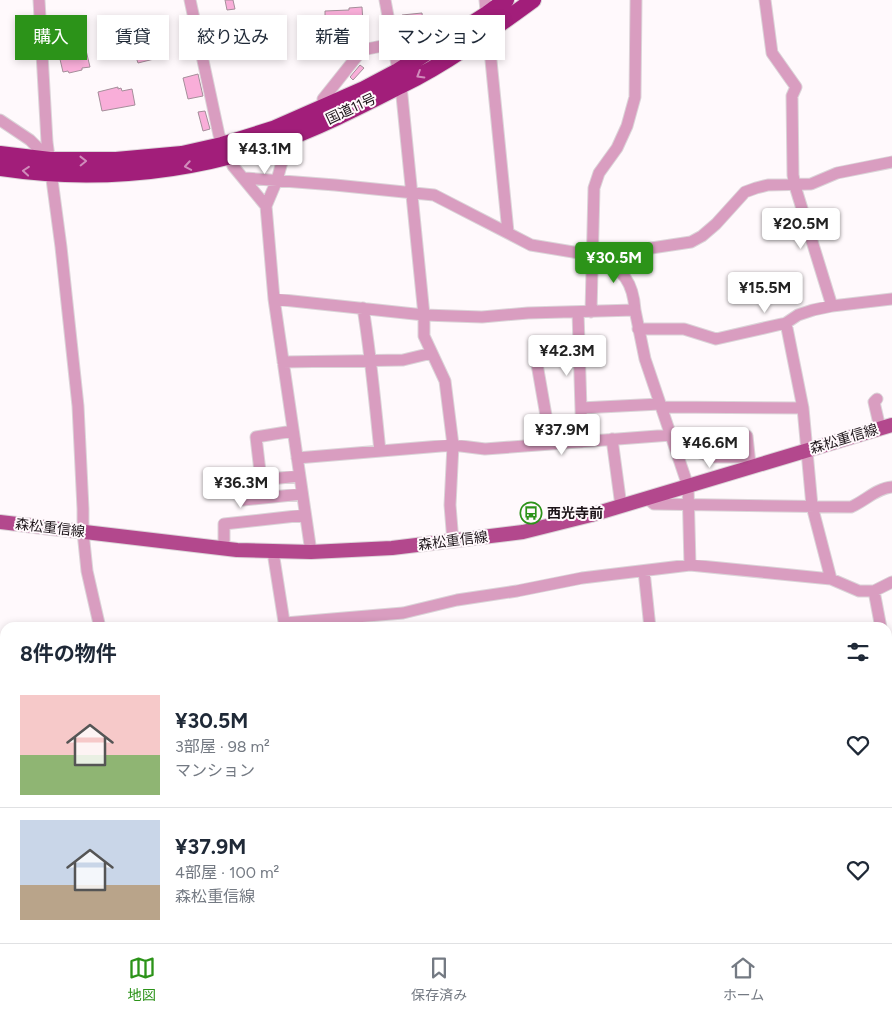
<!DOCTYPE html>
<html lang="ja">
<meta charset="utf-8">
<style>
:root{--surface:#fff;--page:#f2f2f3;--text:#1f2937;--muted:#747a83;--line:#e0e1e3;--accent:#2c9319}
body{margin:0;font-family:Figtree,"Noto Sans JP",sans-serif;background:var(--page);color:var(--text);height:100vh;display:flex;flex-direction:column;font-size:19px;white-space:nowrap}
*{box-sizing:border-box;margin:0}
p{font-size:16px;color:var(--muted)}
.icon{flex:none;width:28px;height:28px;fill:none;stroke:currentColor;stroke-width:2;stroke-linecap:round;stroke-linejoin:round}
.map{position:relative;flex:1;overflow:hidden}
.sheet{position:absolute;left:0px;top:622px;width:892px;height:321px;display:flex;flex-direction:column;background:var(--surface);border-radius:15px 15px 0 0;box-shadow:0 2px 8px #0003}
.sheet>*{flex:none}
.top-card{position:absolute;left:15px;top:15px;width:500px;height:45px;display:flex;gap:10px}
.price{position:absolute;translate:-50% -42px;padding:0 11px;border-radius:5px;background:#fff;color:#222;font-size:16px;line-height:32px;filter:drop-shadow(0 1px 2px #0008)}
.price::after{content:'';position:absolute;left:50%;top:30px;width:15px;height:11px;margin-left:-8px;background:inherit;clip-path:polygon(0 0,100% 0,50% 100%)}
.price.selected{background:var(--accent);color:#fff}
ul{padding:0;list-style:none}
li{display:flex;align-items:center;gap:15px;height:125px;padding:0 20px}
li+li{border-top:1px solid var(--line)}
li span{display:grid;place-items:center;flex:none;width:140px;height:100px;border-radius:0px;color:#555}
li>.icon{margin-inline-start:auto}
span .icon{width:60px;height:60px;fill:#fffc;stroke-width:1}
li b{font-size:21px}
h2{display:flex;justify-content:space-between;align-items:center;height:60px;padding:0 20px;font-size:21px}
.pill{padding:0 18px;border-radius:0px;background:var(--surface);box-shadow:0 2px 8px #0003;font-size:18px;line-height:45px}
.pill.selected{background:var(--accent);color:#fff}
.menu{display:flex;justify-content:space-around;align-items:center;height:70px;border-top:1px solid var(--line);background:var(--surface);font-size:14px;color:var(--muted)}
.menu a{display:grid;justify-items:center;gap:2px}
.menu .selected{color:var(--accent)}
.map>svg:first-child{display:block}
.building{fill:#f9aed9;stroke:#a58e9a}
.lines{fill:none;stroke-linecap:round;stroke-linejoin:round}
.minor-casing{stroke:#dbd4d8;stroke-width:13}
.major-casing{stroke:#dbd4d8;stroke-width:16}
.highway-casing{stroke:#dbd4d8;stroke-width:18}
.minor{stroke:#d99dc0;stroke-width:11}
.major{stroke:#b3488d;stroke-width:14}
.highway{stroke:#a21e7a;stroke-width:16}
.oneway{stroke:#d08cbb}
.labels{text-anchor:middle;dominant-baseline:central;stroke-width:4;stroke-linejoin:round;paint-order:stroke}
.street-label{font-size:14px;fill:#1d1419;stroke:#fff9fc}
.poi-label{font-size:14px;font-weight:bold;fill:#1d1419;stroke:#fff9fc;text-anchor:start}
</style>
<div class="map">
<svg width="892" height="943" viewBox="0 0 892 943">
<rect width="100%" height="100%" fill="#fff9fc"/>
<!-- building -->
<path class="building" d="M225,0H233L235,9L227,10Z
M362,7L364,38L358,40L344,36V43L326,44V36L320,37L319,27H325V11L349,10V8Z
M422,13L423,23L414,28L404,29L402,15Z
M158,40L162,57L138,63L132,46Z
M85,46L90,67L82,68V70L69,73L68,71L63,72L59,55L79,50L78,48Z
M360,65L364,68L353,80L350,77Z
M198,74L203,96L188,99L183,78Z
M118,87V89L121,88L122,91L132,89L135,105L102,111L98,92Z
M205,111L210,129L203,131L198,112Z"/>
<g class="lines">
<!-- minor casing -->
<g class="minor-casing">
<path id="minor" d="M39,0L47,142L61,247L78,406L83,509V532L87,571L100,628
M190,0L219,135L233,166L266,206L274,299L311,552
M385,0L401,86L424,315V336L445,381L453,445L450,505L453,542
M485,0L508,232
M765,0L772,53L796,87L792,96L793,175L795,186L832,306
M326,106L323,99L362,50L392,44
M0,120L30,140L50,160
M245,178L335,185L434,195L531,245L591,255L599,256L691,242L702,236L716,224L745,192L756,188L768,185L811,184L837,173L892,162
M266,206L277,180L285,151
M599,256C623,271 633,281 635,310
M274,299L424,315L482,317L528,313L635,310L645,359L688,486L690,565
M363,308C371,356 375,404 380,451
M578,312L582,442
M591,312L594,188L599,173L617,148L627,126L635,97L636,0
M786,323L803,408L812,506L831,579
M638,329H684L716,339L786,323L798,315L813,310L832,306L892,299
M283,362L403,360L432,353
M537,364L551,444
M877,399L874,402L880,428
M661,407L803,408
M581,408L660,404
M293,431L256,437L261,480L299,476
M747,436L750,464
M612,439L621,506
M675,446L715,457H749
M297,458L453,445L485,449L671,435
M647,498L654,504L851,507C865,501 877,488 892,487
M243,500L302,494
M224,549V524L305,515
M273,552L285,628
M644,571L650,628
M874,591L881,628
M285,623L403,613L457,600L517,591L582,578L690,565L831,579L859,591H874L892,582
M888,648L892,647
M0,676H5
M888,694L892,706
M888,738H892
M0,776L5,777
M888,852L892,851
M0,914L5,913
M174,939L175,943
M309,939L310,943
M399,939L400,943
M721,939L722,943
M801,939L807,943
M558,942L579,939"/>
</g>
<!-- major casing -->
<g class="major-casing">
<path id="major" d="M0,522L237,550L311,552L392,548L523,532L591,515L892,425"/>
</g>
<!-- highway casing -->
<g class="highway-casing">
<path id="highway" d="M0,154L50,160H116L182,154L222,145L273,129L364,89L398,71L487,14L506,0
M0,168C92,182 184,173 272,144C316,129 359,107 400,86C446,64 492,30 533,0"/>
</g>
<!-- minor -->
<use href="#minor" class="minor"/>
<!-- major -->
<use href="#major" class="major"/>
<!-- highway -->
<use href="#highway" class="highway"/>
</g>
<!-- one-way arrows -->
<defs><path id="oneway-chevron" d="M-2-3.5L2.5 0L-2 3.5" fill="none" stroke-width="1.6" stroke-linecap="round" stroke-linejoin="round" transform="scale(1.25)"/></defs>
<g class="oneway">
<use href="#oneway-chevron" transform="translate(420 75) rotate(149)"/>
<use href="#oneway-chevron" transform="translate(83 161) rotate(-1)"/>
<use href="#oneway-chevron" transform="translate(188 166) rotate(170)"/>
<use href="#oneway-chevron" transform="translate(26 171) rotate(-175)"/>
</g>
<!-- icons -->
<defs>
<g id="bus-ring" transform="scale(1.125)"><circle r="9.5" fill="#fff9fc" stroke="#2c9319" stroke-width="1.5"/><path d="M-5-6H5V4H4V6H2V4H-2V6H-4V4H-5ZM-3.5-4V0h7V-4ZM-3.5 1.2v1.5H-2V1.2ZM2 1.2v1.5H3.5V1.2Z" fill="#2c9319"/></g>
</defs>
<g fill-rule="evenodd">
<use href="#bus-ring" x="531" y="513"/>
</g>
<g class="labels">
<!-- street labels -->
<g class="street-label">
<text transform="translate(351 109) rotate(-25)">国道11号</text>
<text transform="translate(844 439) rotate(-17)">森松重信線</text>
<text transform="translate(50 528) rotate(7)">森松重信線</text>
<text transform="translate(453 541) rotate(-7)">森松重信線</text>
</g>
<!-- poi labels -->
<g class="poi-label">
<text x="547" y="513">西光寺前</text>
</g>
</g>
</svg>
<b class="price" style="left:265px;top:175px">¥43.1M</b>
<b class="price" style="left:801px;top:250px">¥20.5M</b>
<b class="price selected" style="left:614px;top:284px">¥30.5M</b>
<b class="price" style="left:765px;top:314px">¥15.5M</b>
<b class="price" style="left:567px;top:377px">¥42.3M</b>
<b class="price" style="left:562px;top:456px">¥37.9M</b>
<b class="price" style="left:710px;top:469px">¥46.6M</b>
<b class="price" style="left:241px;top:509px">¥36.3M</b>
<div class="top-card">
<a class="pill selected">購入</a>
<a class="pill">賃貸</a>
<a class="pill">絞り込み</a>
<a class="pill">新着</a>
<a class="pill">マンション</a>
</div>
<section class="sheet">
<h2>8件の物件<svg class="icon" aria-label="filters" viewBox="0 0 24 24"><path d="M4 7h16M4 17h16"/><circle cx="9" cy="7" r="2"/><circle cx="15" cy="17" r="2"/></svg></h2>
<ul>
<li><span style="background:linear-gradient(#f6c9c9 60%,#8fb573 0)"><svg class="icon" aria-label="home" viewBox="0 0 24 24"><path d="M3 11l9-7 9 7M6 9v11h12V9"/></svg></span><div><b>¥30.5M</b><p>3部屋 · 98 m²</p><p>マンション</p></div><svg class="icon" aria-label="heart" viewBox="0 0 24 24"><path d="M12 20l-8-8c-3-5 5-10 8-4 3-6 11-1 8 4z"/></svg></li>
<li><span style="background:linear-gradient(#c9d6e8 65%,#b9a48a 0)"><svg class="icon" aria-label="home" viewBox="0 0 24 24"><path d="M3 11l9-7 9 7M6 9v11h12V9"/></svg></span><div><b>¥37.9M</b><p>4部屋 · 100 m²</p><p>森松重信線</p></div><svg class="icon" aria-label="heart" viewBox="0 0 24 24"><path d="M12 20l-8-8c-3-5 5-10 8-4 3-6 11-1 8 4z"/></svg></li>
</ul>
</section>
</div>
<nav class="menu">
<a class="selected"><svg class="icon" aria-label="map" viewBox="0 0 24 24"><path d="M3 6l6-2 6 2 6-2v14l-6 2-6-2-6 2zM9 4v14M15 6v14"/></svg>地図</a>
<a><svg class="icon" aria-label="saved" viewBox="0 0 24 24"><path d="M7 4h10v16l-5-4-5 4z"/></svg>保存済み</a>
<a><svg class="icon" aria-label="home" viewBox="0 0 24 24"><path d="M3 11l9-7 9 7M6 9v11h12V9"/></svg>ホーム</a>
</nav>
